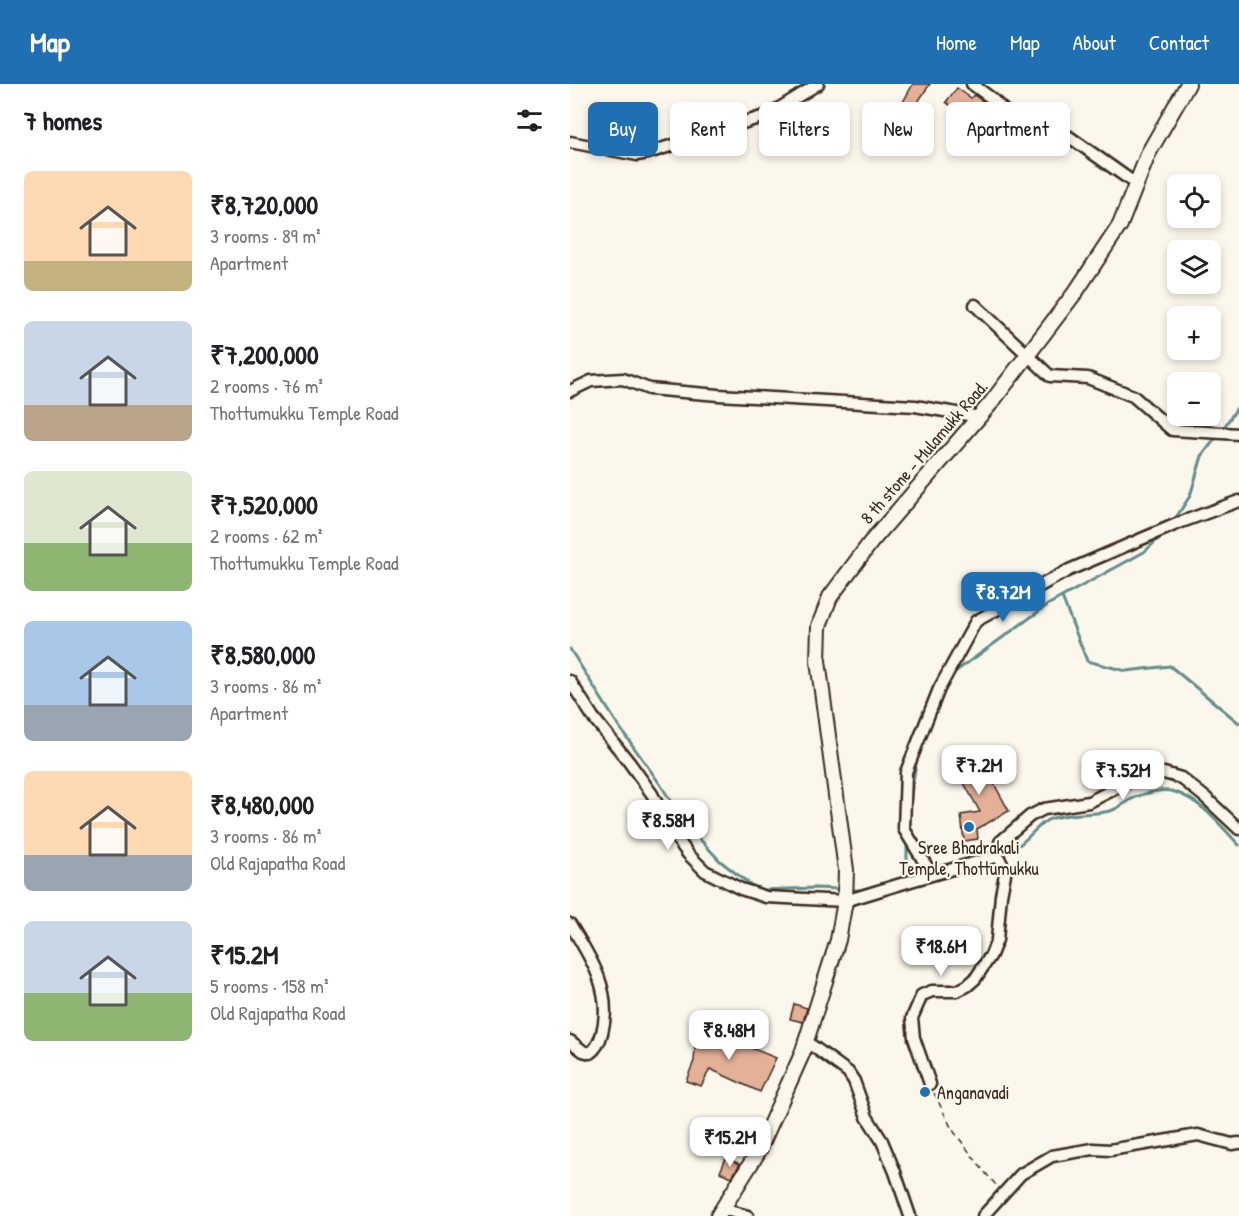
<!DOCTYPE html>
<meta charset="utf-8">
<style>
:root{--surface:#fff;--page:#f6f6f6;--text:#202124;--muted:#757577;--accent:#1f6fb2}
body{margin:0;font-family:"Patrick Hand",sans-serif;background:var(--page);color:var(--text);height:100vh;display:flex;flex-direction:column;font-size:22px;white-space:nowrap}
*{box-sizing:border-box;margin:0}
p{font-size:20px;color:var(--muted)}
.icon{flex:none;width:33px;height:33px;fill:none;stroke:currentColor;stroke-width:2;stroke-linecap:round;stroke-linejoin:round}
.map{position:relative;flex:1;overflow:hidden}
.side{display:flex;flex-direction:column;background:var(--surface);width:570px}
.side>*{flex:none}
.banner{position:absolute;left:18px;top:18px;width:561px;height:54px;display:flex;gap:12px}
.buttons{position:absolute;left:597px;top:90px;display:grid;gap:12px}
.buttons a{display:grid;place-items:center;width:54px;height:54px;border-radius:9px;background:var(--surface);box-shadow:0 3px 9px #0003;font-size:30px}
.price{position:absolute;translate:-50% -51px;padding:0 14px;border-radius:12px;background:#fff;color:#222;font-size:20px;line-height:39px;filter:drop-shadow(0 2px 3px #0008)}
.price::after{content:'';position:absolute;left:50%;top:36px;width:18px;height:14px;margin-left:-9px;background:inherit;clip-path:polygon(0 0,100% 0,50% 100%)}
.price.current{background:var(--accent);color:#fff}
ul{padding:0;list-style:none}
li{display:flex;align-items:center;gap:18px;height:150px;padding:0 24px}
li span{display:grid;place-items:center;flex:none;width:168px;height:120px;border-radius:9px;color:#555}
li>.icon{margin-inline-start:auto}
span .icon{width:72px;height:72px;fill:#fffc;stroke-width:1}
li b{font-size:26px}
h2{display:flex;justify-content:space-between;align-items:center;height:72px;padding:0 24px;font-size:26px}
.chip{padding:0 21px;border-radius:9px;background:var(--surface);box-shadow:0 3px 9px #0003;font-size:21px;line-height:54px}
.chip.current{background:var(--accent);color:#fff}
header{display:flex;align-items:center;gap:36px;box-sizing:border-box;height:84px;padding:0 30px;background:var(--accent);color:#fff}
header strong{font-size:28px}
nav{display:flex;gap:33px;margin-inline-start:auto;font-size:21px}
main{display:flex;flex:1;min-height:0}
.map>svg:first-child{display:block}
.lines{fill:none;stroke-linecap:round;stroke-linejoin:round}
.stream{stroke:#628c8a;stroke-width:3}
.building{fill:#e4b098;stroke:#3b2a1e;stroke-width:1.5}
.minor-casing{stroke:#3b2a1e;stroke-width:15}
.secondary-casing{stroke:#3b2a1e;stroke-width:18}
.path{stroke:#3b2a1e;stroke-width:1.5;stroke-dasharray:6 4.5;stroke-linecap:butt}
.minor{stroke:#fbf7ec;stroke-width:10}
.secondary{stroke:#fbf7ec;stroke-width:14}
.poi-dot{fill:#1f6fb2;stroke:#fbf7ec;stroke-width:2}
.labels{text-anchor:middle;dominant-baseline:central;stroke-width:4.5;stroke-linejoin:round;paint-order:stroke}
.street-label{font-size:18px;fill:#3b2a1e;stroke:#fbf7ec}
.poi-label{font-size:18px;fill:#3b2a1e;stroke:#fbf7ec}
</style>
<header>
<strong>Map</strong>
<nav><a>Home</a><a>Map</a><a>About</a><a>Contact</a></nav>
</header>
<main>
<section class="side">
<h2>7 homes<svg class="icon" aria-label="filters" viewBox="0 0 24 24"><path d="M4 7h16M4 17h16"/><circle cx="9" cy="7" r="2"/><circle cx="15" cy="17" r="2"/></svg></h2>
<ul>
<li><span style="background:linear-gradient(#ffd9b3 75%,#c2b280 0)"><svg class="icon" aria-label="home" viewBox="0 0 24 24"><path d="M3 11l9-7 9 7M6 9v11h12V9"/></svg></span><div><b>₹8,720,000</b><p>3 rooms · 89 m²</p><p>Apartment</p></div></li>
<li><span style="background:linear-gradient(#c9d6e8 70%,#b9a48a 0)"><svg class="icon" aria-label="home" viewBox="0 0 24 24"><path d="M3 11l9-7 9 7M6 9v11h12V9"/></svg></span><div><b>₹7,200,000</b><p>2 rooms · 76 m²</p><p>Thottumukku Temple Road</p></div></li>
<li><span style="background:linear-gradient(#dfe7d0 60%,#8fb573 0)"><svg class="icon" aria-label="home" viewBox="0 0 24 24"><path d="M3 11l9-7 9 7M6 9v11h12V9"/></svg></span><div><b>₹7,520,000</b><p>2 rooms · 62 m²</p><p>Thottumukku Temple Road</p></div></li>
<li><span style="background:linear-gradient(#a9c7e8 70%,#9aa5b1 0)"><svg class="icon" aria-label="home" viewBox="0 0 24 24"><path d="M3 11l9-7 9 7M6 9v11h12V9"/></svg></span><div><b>₹8,580,000</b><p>3 rooms · 86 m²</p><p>Apartment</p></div></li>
<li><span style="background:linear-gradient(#ffd9b3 70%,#9aa5b1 0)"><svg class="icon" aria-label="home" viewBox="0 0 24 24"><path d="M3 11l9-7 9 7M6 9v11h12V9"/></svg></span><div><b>₹8,480,000</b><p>3 rooms · 86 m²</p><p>Old Rajapatha Road</p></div></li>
<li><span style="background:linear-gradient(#c9d6e8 60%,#8fb573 0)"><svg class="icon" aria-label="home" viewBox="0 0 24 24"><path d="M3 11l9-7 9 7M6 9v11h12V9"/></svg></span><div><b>₹15.2M</b><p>5 rooms · 158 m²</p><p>Old Rajapatha Road</p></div></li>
</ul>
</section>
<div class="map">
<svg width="669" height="1132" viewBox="0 0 669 1132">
<rect width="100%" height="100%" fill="#fbf7ec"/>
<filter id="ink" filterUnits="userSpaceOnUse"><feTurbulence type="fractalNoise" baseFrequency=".0167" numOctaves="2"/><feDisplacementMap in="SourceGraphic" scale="12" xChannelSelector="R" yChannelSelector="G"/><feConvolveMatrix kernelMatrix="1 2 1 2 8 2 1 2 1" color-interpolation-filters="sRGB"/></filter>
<g filter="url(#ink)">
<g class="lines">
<!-- stream -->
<path class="stream" d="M652,346L669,321
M603,438L620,412L632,372L648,351
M492,513L517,577L556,587L600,582L669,639
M0,565L48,641L90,700L115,739L150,777L181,801L193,806L245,804L270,805
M382,590L479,520L574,468L594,450
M340,717L347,673
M431,769C450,767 461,747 476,737C489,729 523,731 540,727C549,725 556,717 564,714C575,709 594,704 605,708C631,716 651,742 669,761
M337,793V756
M280,806H290L317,799"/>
</g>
<!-- building -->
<path class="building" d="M343,0H360L346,21L333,18Z
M387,4L401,14L404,11L418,21L405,38L389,26L388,28L376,18Z
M407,669L439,727L407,745L408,755L394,757L391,731L410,728L384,681Z
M224,920L237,924L233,938L220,935Z
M132,944L206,974L190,1008L140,985L131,1002L116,997L124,977L125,965L124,955Z
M173,1042L187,1048L182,1060L167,1053Z
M156,1074L170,1080L162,1093L150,1088Z"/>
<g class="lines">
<!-- minor casing -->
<g class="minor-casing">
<path id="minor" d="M402,0L421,14L450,42L457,45L483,46L498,52L566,100
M0,58L67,71L78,69L198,31L248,0
M405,221L480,292L518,294L563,312L602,346L669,350
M0,307L21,297L53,295L79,305L148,311L345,322L410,333
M0,597L23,633L59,678L82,710L100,745L118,770L135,787L171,805L196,813L275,817L344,796L428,772
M428,772L430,758L460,732L474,725L519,718L558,698L580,690L594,689L611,694L636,714L669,745
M362,791L334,745L336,688L369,605L406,537L499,486L609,439L669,417
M0,840C21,874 43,907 32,949C30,957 27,964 20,969L13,967L0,957
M237,958L278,988L284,997L297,1033L312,1057L325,1088L340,1132
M360,1000L344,954L342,934L352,911L362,907H387L397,902L405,895L421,871L427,856L431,811L435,790L434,784L428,772
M152,1125L178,1132
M413,1132L451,1090L482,1072L523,1065L540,1066L628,1051L662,1060L669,1059"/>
</g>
<!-- secondary casing -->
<g class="secondary-casing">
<path id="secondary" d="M148,1132L188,1068L232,970L268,856L275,817L276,786L248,577L249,542L260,513L301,458L421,319L507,206L550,141L579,68L618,0"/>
</g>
<!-- path -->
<path class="path" d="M364,1009L382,1045L413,1086L426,1101"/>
<!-- minor -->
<use href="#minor" class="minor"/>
<!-- secondary -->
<use href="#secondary" class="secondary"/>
</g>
</g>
<!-- markers -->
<g class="poi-dot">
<circle cx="399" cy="743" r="6"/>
<circle cx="355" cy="1008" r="6"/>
</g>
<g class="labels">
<!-- street labels -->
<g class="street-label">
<text transform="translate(354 368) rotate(-49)">8 th stone - Mulamukk Road.</text>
</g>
<!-- poi labels -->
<g class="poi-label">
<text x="399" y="763">Sree Bhadrakali<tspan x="399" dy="21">Temple, Thottumukku</tspan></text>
<text x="367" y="1008" text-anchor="start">Anganavadi</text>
</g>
</g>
</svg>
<div class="buttons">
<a><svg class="icon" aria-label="locate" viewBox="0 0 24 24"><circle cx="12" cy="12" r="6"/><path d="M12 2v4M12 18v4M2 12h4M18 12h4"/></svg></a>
<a><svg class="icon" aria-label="layers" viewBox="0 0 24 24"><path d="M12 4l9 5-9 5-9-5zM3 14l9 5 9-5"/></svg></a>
<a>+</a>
<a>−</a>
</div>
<b class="price current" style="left:433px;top:539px">₹8.72M</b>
<b class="price" style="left:409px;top:712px">₹7.2M</b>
<b class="price" style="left:553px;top:717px">₹7.52M</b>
<b class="price" style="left:98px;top:767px">₹8.58M</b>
<b class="price" style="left:371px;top:893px">₹18.6M</b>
<b class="price" style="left:159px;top:977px">₹8.48M</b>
<b class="price" style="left:160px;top:1084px">₹15.2M</b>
<div class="banner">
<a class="chip current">Buy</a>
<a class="chip">Rent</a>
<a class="chip">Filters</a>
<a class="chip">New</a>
<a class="chip">Apartment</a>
</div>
</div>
</main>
